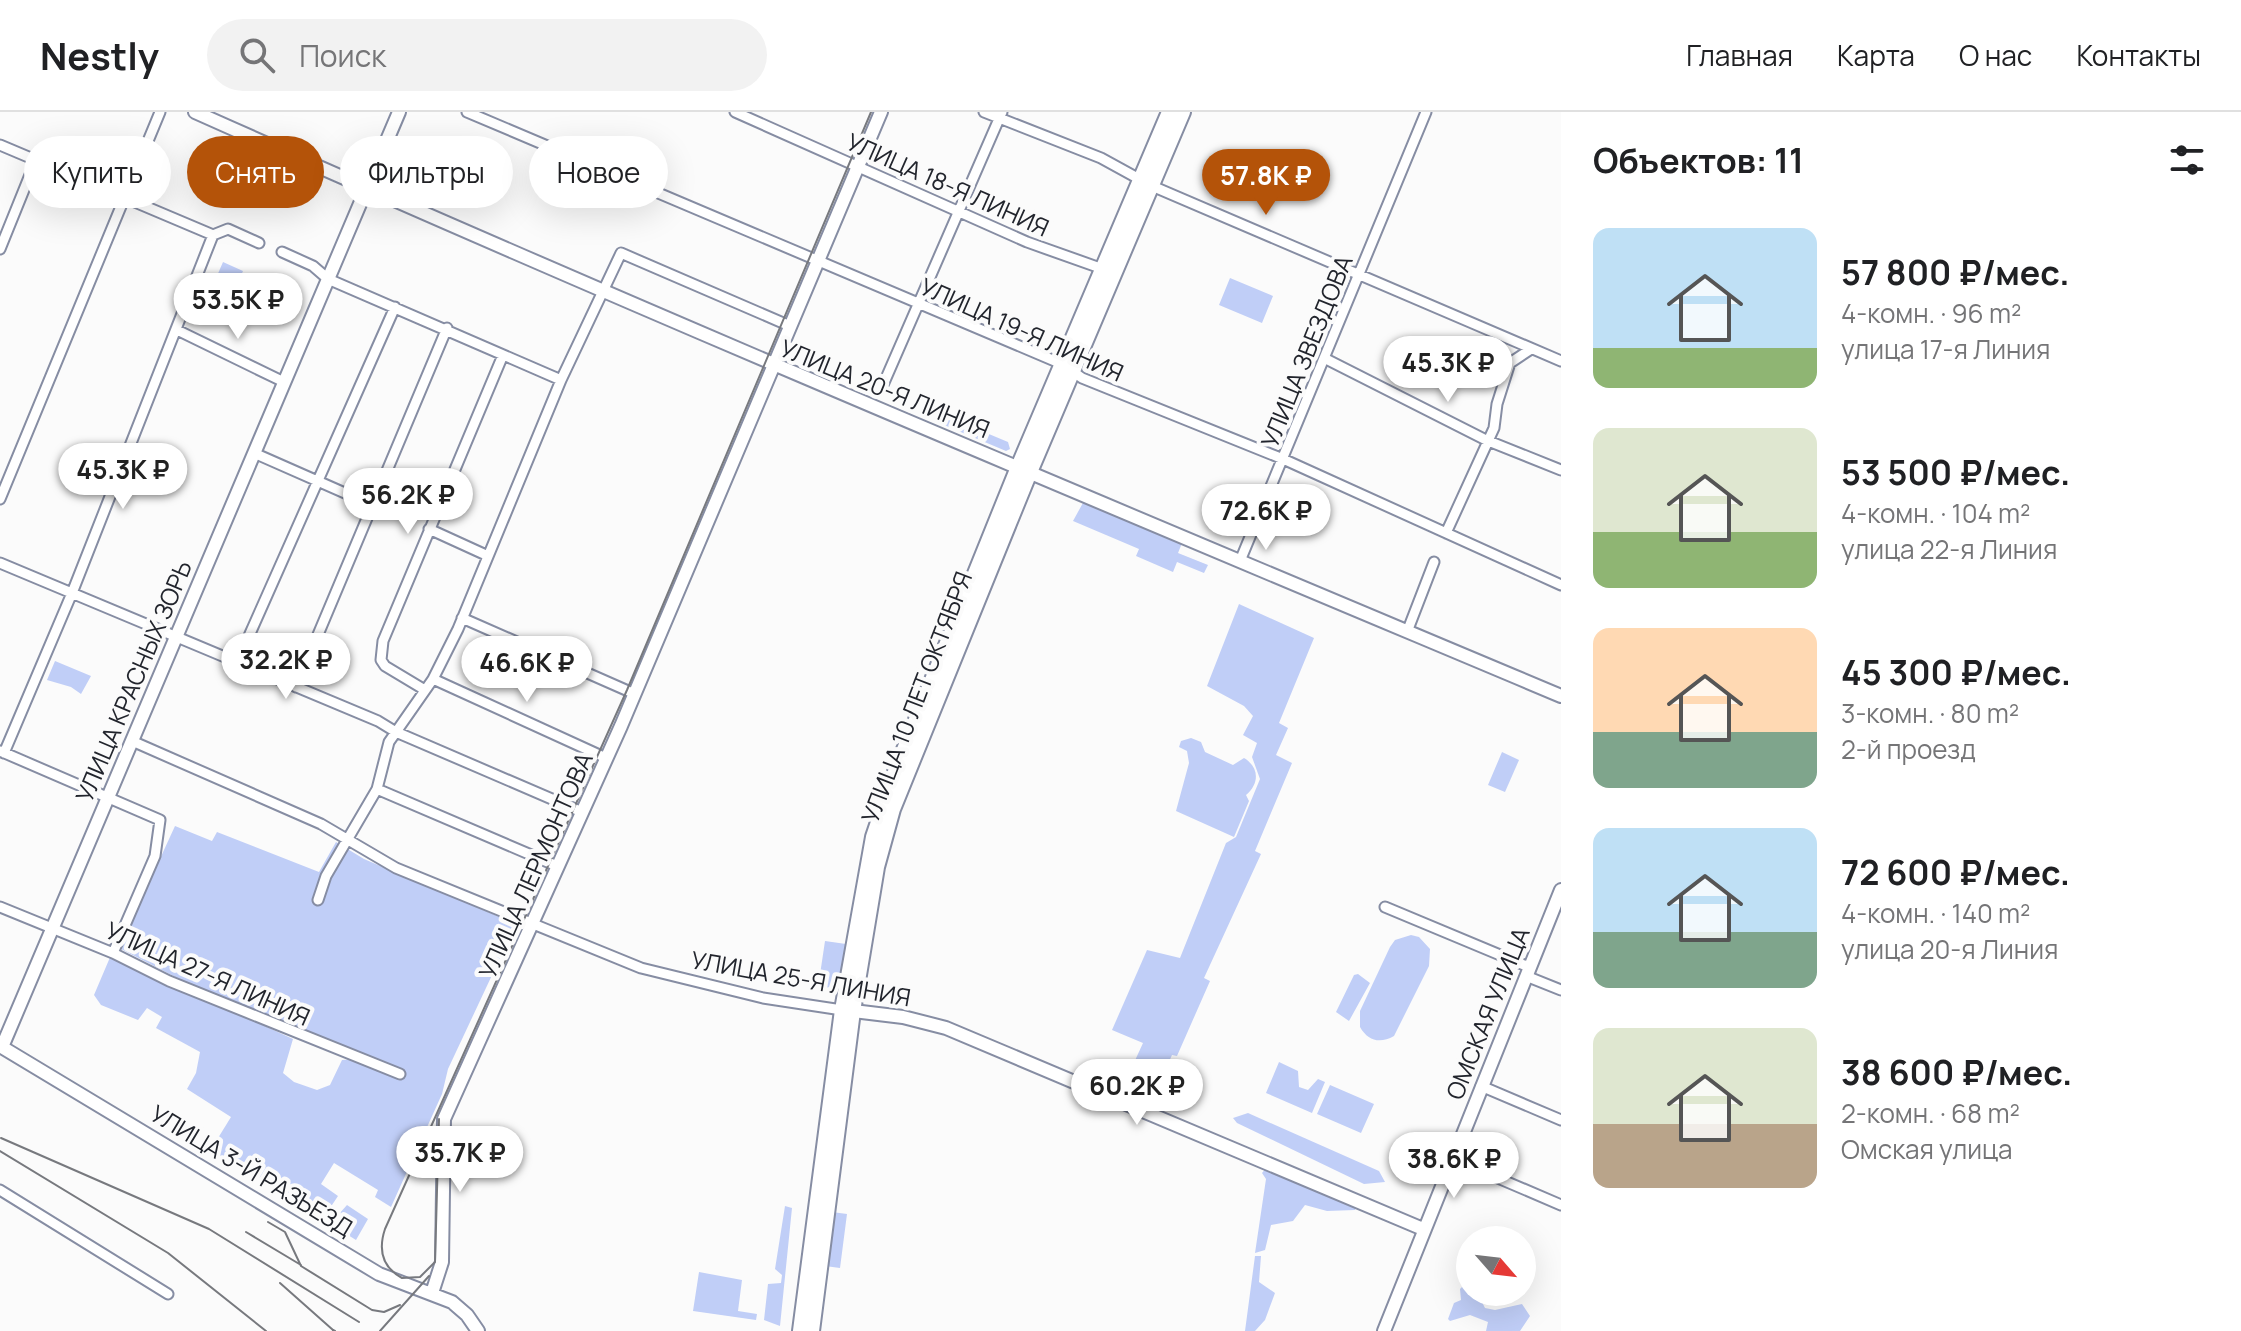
<!DOCTYPE html>
<html lang="ru">
<meta charset="utf-8">
<style>
:root{--surface:#fff;--page:#f2f2f2;--text:#202124;--muted:#757577;--line:#e0e0e0;--accent:#b45309}
body{margin:0;font-family:Manrope,sans-serif;background:var(--page);color:var(--text);height:100vh;display:flex;flex-direction:column;font-size:30px;white-space:nowrap}
*{box-sizing:border-box;margin:0}
p{font-size:26px;color:var(--muted)}
.icon{flex:none;width:44px;height:44px;fill:none;stroke:currentColor;stroke-width:2;stroke-linecap:round;stroke-linejoin:round}
.map{position:relative;flex:1;overflow:hidden}
.side{display:flex;flex-direction:column;background:var(--surface);width:680px}
.side>*{flex:none}
.guide{position:absolute;left:24px;top:24px;width:760px;height:72px;display:flex;gap:16px}
.needle{width:52px;rotate:118deg}
.tools{position:absolute;left:1456px;top:1114px;display:grid;gap:16px}
.tools a{display:grid;place-items:center;width:80px;height:80px;border-radius:50%;background:var(--surface);box-shadow:0 8px 32px #0002;font-size:40px}
.price{position:absolute;translate:-50% -68px;padding:0 18px;border-radius:28px;background:#fff;color:#222;font-size:26px;line-height:52px;filter:drop-shadow(0 2px 4px #0008)}
.price::after{content:'';position:absolute;left:50%;top:48px;width:24px;height:18px;margin-left:-12px;background:inherit;clip-path:polygon(0 0,100% 0,50% 100%)}
.price.active{background:var(--accent);color:#fff}
ul{padding:0;list-style:none}
li{display:flex;align-items:center;gap:24px;height:200px;padding:0 32px}
li span{display:grid;place-items:center;flex:none;width:224px;height:160px;border-radius:16px;color:#555}
li>.icon{margin-inline-start:auto}
span .icon{width:96px;height:96px;fill:#fffc;stroke-width:1}
li b{font-size:34px}
h2{display:flex;justify-content:space-between;align-items:center;height:96px;padding:0 32px;font-size:34px}
.pill{padding:0 28px;border-radius:36px;background:var(--surface);box-shadow:0 8px 32px #0002;font-size:28px;line-height:72px}
.pill.active{background:var(--accent);color:#fff}
header{display:flex;align-items:center;gap:48px;box-sizing:border-box;height:112px;padding:0 40px;background:var(--surface);border-bottom:2px solid var(--line)}
header strong{font-size:38px}
nav{display:flex;gap:44px;margin-inline-start:auto;font-size:28px}
.search{width:560px;height:72px;background:var(--page);display:flex;align-items:center;gap:20px;box-sizing:border-box;padding:0 28px;border-radius:44px;color:var(--muted);font-size:30px}
main{display:flex;flex:1;min-height:0}
.map>svg:first-child{display:block}
.green{fill:#c0cef7}
.lines{fill:none;stroke-linecap:round;stroke-linejoin:round}
.street-casing{stroke:#868da3;stroke-width:13}
.secondary-casing{stroke:#868da3;stroke-width:16}
.primary-casing{stroke:#868da3;stroke-width:18}
.street{stroke:#fff;stroke-width:9}
.secondary{stroke:#fff;stroke-width:12}
.primary{stroke:#fff;stroke-width:14}
.tram{stroke:#77797e;stroke-width:2}
.rail{stroke:#77797e;stroke-width:2}
.labels{text-anchor:middle;dominant-baseline:central;stroke-width:8;stroke-linejoin:round;paint-order:stroke}
.street-label{font-size:24px;fill:#22252d;stroke:#fbfbfb}
</style>
<header>
<strong>Nestly</strong>
<div class="search"><svg class="icon" aria-label="search" viewBox="0 0 24 24"><circle cx="10" cy="10" r="6"/><path d="M15 15l6 6"/></svg>Поиск</div>
<nav><a>Главная</a><a>Карта</a><a>О нас</a><a>Контакты</a></nav>
</header>
<main>
<div class="map">
<svg width="1561" height="1219" viewBox="0 0 1561 1219">
<rect width="100%" height="100%" fill="#fbfbfb"/>
<!-- green -->
<path class="green" d="M223,150L243,159L227,196L207,187Z
M1230,166L1273,184L1262,211L1219,193Z
M941,302L1008,330L1010,337L1006,339L937,310Z
M1084,389L1182,431L1178,441L1208,453L1204,461L1177,450L1173,460L1136,444L1139,437L1073,409Z
M1239,492L1314,526L1279,611L1288,616L1276,643L1292,651L1255,739L1261,742L1204,866L1210,869L1177,944L1172,943L1150,992L1121,979L1143,931L1112,918L1147,838L1180,846L1226,731L1236,725L1260,667L1252,645L1257,631L1243,623L1253,604L1244,594L1207,574Z
M55,549L91,564L81,582L71,575L47,568Z
M1191,626L1201,630L1205,640L1233,653L1244,646C1259,655 1260,671 1246,683L1249,689L1234,725L1176,699L1189,651L1187,639L1179,635L1181,629Z
M1502,640L1519,648L1505,680L1488,673Z
M175,714L212,729L217,720L319,760L336,730L364,747L516,812L448,957L442,982L391,1095L375,1085L378,1078L334,1051L321,1072L338,1084L324,1105L246,1057L210,1039L231,1005L187,977L196,961L200,940L156,916L162,905L147,896L138,908L101,893L94,883L111,843L293,927L283,961L294,970L317,978L330,973L342,948L356,947L399,968L405,963L185,870L119,836Z
M1411,823L1419,825L1430,837L1429,854L1394,924C1380,932 1368,929 1360,915V899L1390,835L1395,828Z
M825,829L846,832L838,879L818,876Z
M1358,862L1370,871L1349,909L1336,900L1354,863Z
M1279,950L1298,959L1299,975L1308,978L1318,967L1325,970L1312,1001L1266,981Z
M1330,973L1374,992L1361,1021L1317,1002Z
M1248,1001L1379,1059L1385,1070L1364,1072L1237,1011L1233,1006Z
M1267,1055L1357,1093L1355,1098L1327,1099L1305,1093L1293,1109L1271,1113L1265,1138L1255,1141L1266,1067L1262,1061Z
M347,1093L368,1107L356,1128L330,1112Z
M785,1094L792,1096L780,1214L764,1208L768,1172L781,1171L782,1163L775,1157Z
M832,1100L847,1102L840,1156L825,1154Z
M1255,1144H1261L1259,1170L1275,1181L1265,1208L1255,1219H1245Z
M699,1160L742,1168L738,1199L757,1202L756,1208L693,1199Z
M1464,1173L1470,1180L1478,1182L1485,1196L1495,1198L1522,1192L1530,1204L1520,1219H1486L1488,1210L1470,1203L1450,1209L1448,1207L1454,1191L1461,1188L1460,1177Z"/>
<g class="lines">
<!-- street casing -->
<g class="street-casing">
<path id="street" d="M467,0L1062,252L1082,266L1283,347L1561,473
M735,0L1027,130L1103,157
M984,0L1101,46L1152,74L1561,249
M0,33L213,123
M213,123L228,117L259,131
M0,137L36,48
M282,140L313,154L328,167L561,268
M177,218L284,270
M1324,246L1486,328L1561,358
M883,273L1002,0
M254,341L372,393
M0,387L160,0
M429,417L486,443
M1446,421L1494,316L1497,292L1510,251L1531,237
M1240,449L1426,0
M0,451L378,609L396,620L582,700
M462,506L635,582
M1407,520L1434,450
M237,551L395,195
M433,567L606,646
M296,575L447,216
M425,578L385,554L381,548L383,529L503,243
M132,629L321,712L396,756L641,856L763,886L842,898
M0,639L160,708L155,744L113,841
M4,641L72,481L213,123
M377,677L557,754
M318,788L326,764L377,677L389,630L433,567L458,517L561,268L621,141L790,214
M0,795L113,841L169,869L400,962
M1385,795L1529,855
M1526,864L1561,878
M1481,974L1561,1008
M1451,1046L1561,1093
M0,1078L168,1182"/>
</g>
<!-- secondary casing -->
<g class="secondary-casing">
<path id="secondary" d="M195,0C648,202 1104,392 1561,584
M845,898L903,905L946,916L1423,1117
M0,934L379,1162L452,1190L467,1203L478,1219
M2,935L399,0
M432,1181L442,1150L444,1007L621,614L881,0
M1384,1219L1561,778"/>
</g>
<!-- primary casing -->
<g class="primary-casing">
<path id="primary" d="M800,1219L842,898L873,725L895,660L1018,355L1169,0
M812,1219L853,899L877,755L893,697L1030,360L1183,0"/>
</g>
<!-- street -->
<use href="#street" class="street"/>
<!-- secondary -->
<use href="#secondary" class="secondary"/>
<!-- primary -->
<use href="#primary" class="primary"/>
<!-- tram -->
<path class="tram" d="M439,1007L435,1150L420,1165L402,1166C382,1155 378,1138 385,1117L627,578L871,0
M268,1110L285,1120L301,1154L372,1198L384,1200L400,1193
M246,1120L301,1153
M333,1218L335,1219
M380,1219L429,1164"/>
<!-- rail -->
<path class="rail" d="M1,1026L209,1117L359,1210
M0,1039L168,1141L266,1219
M280,1171L333,1218"/>
</g>
<g class="labels">
<!-- street labels -->
<g class="street-label">
<text transform="translate(948 72) rotate(24)">УЛИЦА 18-Я ЛИНИЯ</text>
<text transform="translate(1022 217) rotate(24)">УЛИЦА 19-Я ЛИНИЯ</text>
<text transform="translate(1306 239) rotate(-68)">УЛИЦА ЗВЕЗДОВА</text>
<text transform="translate(885 276) rotate(22)">УЛИЦА 20-Я ЛИНИЯ</text>
<text transform="translate(133 569) rotate(-67)">УЛИЦА КРАСНЫХ ЗОРЬ</text>
<text transform="translate(916 585) rotate(-69)">УЛИЦА 10 ЛЕТ ОКТЯБРЯ</text>
<text transform="translate(535 753) rotate(-66)">УЛИЦА ЛЕРМОНТОВА</text>
<text transform="translate(208 861) rotate(24)">УЛИЦА 27-Я ЛИНИЯ</text>
<text transform="translate(801 866) rotate(10)">УЛИЦА 25-Я ЛИНИЯ</text>
<text transform="translate(1487 901) rotate(-68)">ОМСКАЯ УЛИЦА</text>
<text transform="translate(252 1058) rotate(31)">УЛИЦА 3-Й РАЗЪЕЗД</text>
</g>
</g>
</svg>
<div class="tools">
<a><svg class="needle" viewBox="-14 -14 28 28"><path d="M0-13l5 13h-10z" fill="#e53935"/><path d="M0 13l5-13h-10z" fill="#757577"/></svg></a>
</div>
<b class="price active" style="left:1266px;top:105px">57.8K ₽</b>
<b class="price" style="left:238px;top:229px">53.5K ₽</b>
<b class="price" style="left:1448px;top:292px">45.3K ₽</b>
<b class="price" style="left:123px;top:399px">45.3K ₽</b>
<b class="price" style="left:408px;top:424px">56.2K ₽</b>
<b class="price" style="left:1266px;top:440px">72.6K ₽</b>
<b class="price" style="left:286px;top:589px">32.2K ₽</b>
<b class="price" style="left:527px;top:592px">46.6K ₽</b>
<b class="price" style="left:1137px;top:1015px">60.2K ₽</b>
<b class="price" style="left:460px;top:1082px">35.7K ₽</b>
<b class="price" style="left:1454px;top:1088px">38.6K ₽</b>
<div class="guide">
<a class="pill">Купить</a>
<a class="pill active">Снять</a>
<a class="pill">Фильтры</a>
<a class="pill">Новое</a>
</div>
</div>
<section class="side">
<h2>Объектов: 11<svg class="icon" aria-label="filters" viewBox="0 0 24 24"><path d="M4 7h16M4 17h16"/><circle cx="9" cy="7" r="2"/><circle cx="15" cy="17" r="2"/></svg></h2>
<ul>
<li><span style="background:linear-gradient(#bfe0f5 75%,#8fb573 0)"><svg class="icon" aria-label="home" viewBox="0 0 24 24"><path d="M3 11l9-7 9 7M6 9v11h12V9"/></svg></span><div><b>57 800 ₽/мес.</b><p>4-комн. · 96 m²</p><p>улица 17-я Линия</p></div></li>
<li><span style="background:linear-gradient(#dfe7d0 65%,#8fb573 0)"><svg class="icon" aria-label="home" viewBox="0 0 24 24"><path d="M3 11l9-7 9 7M6 9v11h12V9"/></svg></span><div><b>53 500 ₽/мес.</b><p>4-комн. · 104 m²</p><p>улица 22-я Линия</p></div></li>
<li><span style="background:linear-gradient(#ffd9b3 65%,#7fa58c 0)"><svg class="icon" aria-label="home" viewBox="0 0 24 24"><path d="M3 11l9-7 9 7M6 9v11h12V9"/></svg></span><div><b>45 300 ₽/мес.</b><p>3-комн. · 80 m²</p><p>2-й проезд</p></div></li>
<li><span style="background:linear-gradient(#bfe0f5 65%,#7fa58c 0)"><svg class="icon" aria-label="home" viewBox="0 0 24 24"><path d="M3 11l9-7 9 7M6 9v11h12V9"/></svg></span><div><b>72 600 ₽/мес.</b><p>4-комн. · 140 m²</p><p>улица 20-я Линия</p></div></li>
<li><span style="background:linear-gradient(#dfe7d0 60%,#b9a48a 0)"><svg class="icon" aria-label="home" viewBox="0 0 24 24"><path d="M3 11l9-7 9 7M6 9v11h12V9"/></svg></span><div><b>38 600 ₽/мес.</b><p>2-комн. · 68 m²</p><p>Омская улица</p></div></li>
</ul>
</section>
</main>
